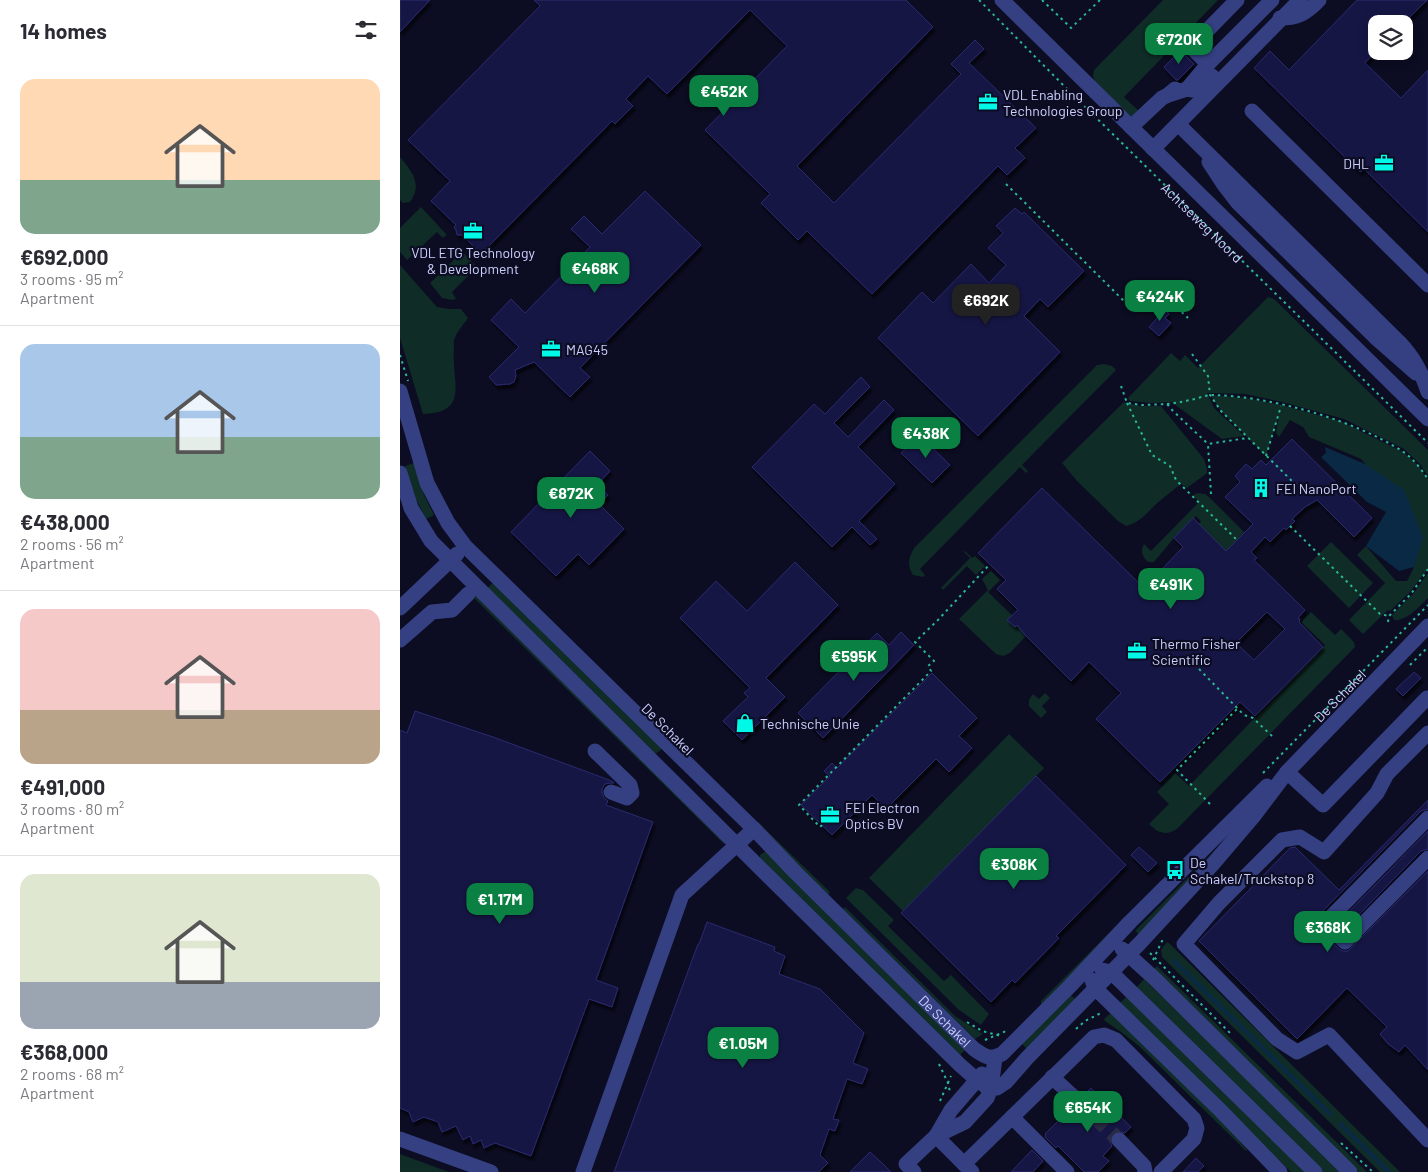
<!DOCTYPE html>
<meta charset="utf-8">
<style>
:root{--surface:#fff;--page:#f2f2f3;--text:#2b2b33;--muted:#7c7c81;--line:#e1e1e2;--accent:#0b8043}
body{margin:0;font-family:Barlow,sans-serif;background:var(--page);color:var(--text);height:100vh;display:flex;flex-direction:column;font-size:19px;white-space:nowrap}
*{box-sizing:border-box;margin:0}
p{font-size:16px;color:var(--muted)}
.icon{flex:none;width:28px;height:28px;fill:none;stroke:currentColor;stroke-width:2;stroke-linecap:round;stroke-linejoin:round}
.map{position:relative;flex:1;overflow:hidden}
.panel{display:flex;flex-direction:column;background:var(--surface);width:400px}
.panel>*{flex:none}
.controls{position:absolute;left:968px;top:15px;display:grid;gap:10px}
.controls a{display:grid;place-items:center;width:45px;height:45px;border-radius:10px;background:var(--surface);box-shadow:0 2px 12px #0003;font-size:25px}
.price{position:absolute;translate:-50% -42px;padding:0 11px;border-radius:10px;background:var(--accent);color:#fff;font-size:16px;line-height:32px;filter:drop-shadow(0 1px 2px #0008)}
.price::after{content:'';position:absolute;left:50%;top:30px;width:15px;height:11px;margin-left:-8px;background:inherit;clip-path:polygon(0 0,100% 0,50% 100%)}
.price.current{background:#222;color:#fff}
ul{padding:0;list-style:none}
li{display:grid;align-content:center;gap:10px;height:265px;padding:0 20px}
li+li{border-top:1px solid var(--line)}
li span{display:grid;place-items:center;height:155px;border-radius:15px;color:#555}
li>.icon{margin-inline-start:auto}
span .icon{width:90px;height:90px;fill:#fffc;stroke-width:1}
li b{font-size:21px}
h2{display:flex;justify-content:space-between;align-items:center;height:60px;padding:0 20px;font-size:21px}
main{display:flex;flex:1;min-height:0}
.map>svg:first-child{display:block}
.green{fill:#0f2c26}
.water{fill:#092945}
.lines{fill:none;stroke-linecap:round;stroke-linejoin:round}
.stream{stroke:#092945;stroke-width:4}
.building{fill:#191844;stroke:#2a2971;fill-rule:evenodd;filter:url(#shadow)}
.minor-tunnel{stroke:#292a43;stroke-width:15;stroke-dasharray:15 8;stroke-linecap:butt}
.path{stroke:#28b897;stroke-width:2;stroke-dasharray:2.5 4;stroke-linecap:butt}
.minor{stroke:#354083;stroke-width:15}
.labels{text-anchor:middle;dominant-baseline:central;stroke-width:4.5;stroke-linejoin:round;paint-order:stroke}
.poi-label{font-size:14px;fill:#ced1ff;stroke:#0c0c22;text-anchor:start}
.street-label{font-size:14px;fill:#ced1ff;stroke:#0c0c22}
</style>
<main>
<section class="panel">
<h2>14 homes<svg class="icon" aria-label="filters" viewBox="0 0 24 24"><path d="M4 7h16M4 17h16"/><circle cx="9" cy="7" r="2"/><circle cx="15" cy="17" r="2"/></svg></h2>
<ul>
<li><span style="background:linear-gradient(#ffd9b3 65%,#7fa58c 0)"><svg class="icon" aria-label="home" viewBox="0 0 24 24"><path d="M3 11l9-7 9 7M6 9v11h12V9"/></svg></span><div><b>€692,000</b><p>3 rooms · 95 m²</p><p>Apartment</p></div></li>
<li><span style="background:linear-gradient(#a9c7e8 60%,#7fa58c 0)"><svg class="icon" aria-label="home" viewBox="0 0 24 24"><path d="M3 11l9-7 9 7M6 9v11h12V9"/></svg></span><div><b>€438,000</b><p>2 rooms · 56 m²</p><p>Apartment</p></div></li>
<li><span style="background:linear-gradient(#f6c9c9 65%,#b9a48a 0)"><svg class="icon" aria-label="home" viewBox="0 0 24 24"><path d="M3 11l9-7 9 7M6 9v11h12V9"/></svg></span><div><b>€491,000</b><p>3 rooms · 80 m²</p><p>Apartment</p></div></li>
<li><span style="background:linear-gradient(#dfe7d0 70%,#9aa5b1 0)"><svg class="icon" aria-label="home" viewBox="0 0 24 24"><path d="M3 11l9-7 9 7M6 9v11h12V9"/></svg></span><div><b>€368,000</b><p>2 rooms · 68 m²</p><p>Apartment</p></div></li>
</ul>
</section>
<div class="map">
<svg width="1028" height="1172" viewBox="0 0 1028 1172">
<defs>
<filter id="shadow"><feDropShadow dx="2" dy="4" stdDeviation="1" flood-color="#0009"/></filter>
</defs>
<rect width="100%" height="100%" fill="#0c0c22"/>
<!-- green -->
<path class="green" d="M763,0H818L724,97L740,112L733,118L695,82L693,76L694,70Z
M0,157C12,171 23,185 10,202L3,203L0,200Z
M21,207L47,235L43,238L37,232L7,260L0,252V228Z
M56,245L77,267L52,292L56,299L52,300L42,298L30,283L59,255L53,248Z
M0,265L37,307L49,309H61L68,318C64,324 57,331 55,338C53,341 54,346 54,349C51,380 71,413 23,414L0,338Z
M868,297L874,299L1028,450V476L1020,464L1004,449L944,419L882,402L845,394L807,393L814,408L844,436L822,439L771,402L751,403L730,401L728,398L771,353L780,361L785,355L798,368Z
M704,364L712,366L716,370L622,465L628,471L626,473L620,467L520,569L525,575L523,577L513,575C507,565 508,559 514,548L697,365Z
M810,395L846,398L881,405L940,421L1003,452L1018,465L1028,479V569L1009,593L990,611L988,610L963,634L949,620L985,583L957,555L966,546L996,581H1007L1014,567L966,465L961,459L909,437L903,427L890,420L879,437L876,433L879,415L866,456L821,411Z
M724,402L740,406H761L804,459L807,469V473L787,488L781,484C772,491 763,498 755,505C746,514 739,523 726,526L718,521L677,481L662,463Z
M14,463L24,495L34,515L26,519L16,499L5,466Z
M797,493L805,494L809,497L844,532L826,551L799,524L801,521L796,516L774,538L754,562H748C742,556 740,552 744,544L751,551L799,502L793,495Z
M931,542L973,583L949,608L907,566Z
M565,551L572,558L575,556L585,566L576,575L567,566L543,590L541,588L570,558L564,552Z
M591,571L600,580L588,592L618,621L637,619L623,633L626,636L610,653L603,656L596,654L559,619L588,590L582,579Z
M1028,573V598C1019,607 1007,621 994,620L992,615L1013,594Z
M94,582L261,747V750L255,754L86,589Z
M72,596H76L324,840V844Z
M911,612L935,635L941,629L954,642L955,647L778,828C767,836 759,834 749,824L769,804L757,792L775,773L789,786L925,645L901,622Z
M645,693L650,698L642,706L647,712L641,718L629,706V700L633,694L639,699Z
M609,734L644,768L504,912L469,878Z
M358,822L430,892L428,895L358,826Z
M818,847L741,936L735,931Z
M364,852H366L567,1048L560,1055L360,858V855Z
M456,888L463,890L494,920L488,926L544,981L551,975L589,1014L581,1025L559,1010L446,898Z
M445,907L555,1016L583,1034L575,1039L443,909Z
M716,926L718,927L641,1005V1001Z
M767,942L769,943L1000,1172H980L762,957L761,950Z
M757,966L759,968L967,1172H959L753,970Z
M744,979L942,1172H923L736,988Z
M670,994L677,1001L629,1051L621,1043Z
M727,996L906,1172H891L722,1006L720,1003Z
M712,1012L826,1125L847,1150L846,1151L739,1046L721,1032L705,1021L704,1019Z
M0,1154L49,1172H0Z"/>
<!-- water -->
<path class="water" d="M925,447L965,464L1004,490L1023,537L1014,567L999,571L966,546L986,512L967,502L921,457L926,453Z"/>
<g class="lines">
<!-- stream -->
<path class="stream" d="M774,961L930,1114
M940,1124L989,1172"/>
</g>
<!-- building -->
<path class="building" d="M0,0H30L0,32Z
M134,0H506L533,27L397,166L434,203L561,74L551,64L575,40L584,49L569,63L636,128L615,148L625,158L607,175L598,166L472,294L407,231L398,240L361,203L370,194L305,130L387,46L350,10L267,94L248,76L226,99L233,106L215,124L212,121L81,254L62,235H57L56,230L54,227L56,225L31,201L50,181L8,140L140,6Z
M957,0H1027L1003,24H976V51L965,63L1001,98L1028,70V232L964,169L960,172L854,68L870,51L889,70Z
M782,49L784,54L794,64L778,80H776L764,67Z
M245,191L301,245L180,368L190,377L170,397L134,362L115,370L116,376L114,382L110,384L96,385L89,377L119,347L91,320L111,299L125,313L190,247L171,229L184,216L202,234Z
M615,208L622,214L624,212L684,271L648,307L640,299L624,316L660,352L578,436L478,338L522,292L533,303L571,264L589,283L606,265L588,248L603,233L596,226Z
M762,307L769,314L765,318L771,323L759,336L749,327L758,317L755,314Z
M461,377L470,387L434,423L448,437L484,400L494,410L458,447L495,484L459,521L477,539L470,545L452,527L432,547L352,467L414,404L425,414Z
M519,435L550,465L532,483L501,453Z
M892,439L972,518L954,537L917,500L905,507L892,519L895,521L886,530L884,528L870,542L865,537L851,552L857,558L854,560L905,610L898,618L900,619L899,622L923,647L855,716L840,702L760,782L696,719L721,693L689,662L671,681L625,635L617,625L615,627L607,620L618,610L597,589L606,580L578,553L642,488L744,588L783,547L774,538L793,518L826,551L853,524L825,497L840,482L835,476L846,464L852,469L861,460L866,465ZM867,612L885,629L854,660L836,643Z
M190,451L210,471L197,485L208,495L199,504L224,529L189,565L178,554L156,576L111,532Z
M395,562L438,605L366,678L385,697L342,740L323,721L348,697L344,693L350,688L280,618L316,581L347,611Z
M501,632L514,645L423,738L398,713L477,633L489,645Z
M1014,672L1021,678L1003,696L996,689Z
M532,673L577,718L559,736L572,748L549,772L536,759L486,809L472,795L432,835L401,805L430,776L424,771L432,763L437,768Z
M15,711L93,737L212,781L214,783H210L205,784L202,789V793L204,798L208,801L206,805L253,822L196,980L218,988L212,1007L189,999L131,1156L95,1143L84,1148L81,1140L73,1144L70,1136L63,1140L56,1126L42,1132L38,1122L24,1117L13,1122L9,1112L0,1108V730L7,733Z
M636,776L726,865L656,936L659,938L615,983L612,980L591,1002L501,913Z
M1028,800V809L1021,811L918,916L916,921V926L919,930L939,949L943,951H948L1028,871V1070L1005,1045L999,1052L988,1044L980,1034L987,1027L947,988L897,1039L799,941L890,848L895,847L939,890Z
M1028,831V849L1021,851L945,929L938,923Z
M739,847L757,863L748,872L731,855Z
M307,922L375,947L374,951L385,956L379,974L420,989L464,1033L453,1063L468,1069L462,1084L447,1079L433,1119L439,1120L435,1131L429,1129L420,1155L428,1163L419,1172H214L298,944H299Z
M691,1088L731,1127L725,1133L717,1131L712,1134L710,1137V1142L712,1146L703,1156L709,1161L698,1172H684L658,1146L656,1148L645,1137L646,1135L645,1134L671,1108L676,1110H680L685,1108L687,1103V1098L685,1094Z
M632,1150L643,1161L633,1172H611Z
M470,1152L482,1163L491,1172H450Z
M796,1158L804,1166L798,1172H783Z"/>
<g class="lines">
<!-- minor-tunnel -->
<path class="minor-tunnel" d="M678,1101L719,1140"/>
<!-- path -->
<g class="path">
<path id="s1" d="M579,0L676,98L1028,443"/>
<path d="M642,0L671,28L700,0"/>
<path d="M606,184L732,309"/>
<path d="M763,294L788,318"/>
<path d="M792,354L808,376L810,395L821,411L895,484L898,482"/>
<path d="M0,355L8,381"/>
<path d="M721,386L727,403L742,405L767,404L773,411L808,444"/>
<path d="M727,403L752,455L770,466L776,480L781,485L837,540"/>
<path d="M767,404C775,403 782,402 790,400C797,399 805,395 812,395C870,396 954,420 1002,451C1013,458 1021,469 1028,479"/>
<path d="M866,456L881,406"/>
<path d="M811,494L808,444L847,438"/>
<path d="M890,526L980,614L989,616"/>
<path d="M988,622L989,616L1011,594L1028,569"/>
<path d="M801,664L798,668L844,715L853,718L873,737"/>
<path d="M1010,665L1028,647"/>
<path id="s2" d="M863,773L1028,605"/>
<path d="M810,804L777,770L838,708"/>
<path d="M422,825L420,827L399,805L531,671L528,666L534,661L515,642L537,621L590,564"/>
<path d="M750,953L830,1033"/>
<path d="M753,960L764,937"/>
<path d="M567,1022L582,1031L601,1036"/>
<path d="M676,1029L685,1021L701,1013"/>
<path d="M585,1040L606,1031"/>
<path d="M539,1064L548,1083L550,1092"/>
<path d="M540,1101L551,1076"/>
<path d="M941,1143L973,1172"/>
</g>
<!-- minor -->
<g class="minor">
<path d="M602,0L1028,419"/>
<path d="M880,18C898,18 907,13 919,0"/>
<path d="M808,64L791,47L837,0"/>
<path d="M787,89C798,93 804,84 812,76"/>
<path d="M768,95L787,89L808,64L872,0"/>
<path d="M852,111L1028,285"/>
<path d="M778,124L999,342C1014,358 1021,371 1028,392"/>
<path d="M731,127L762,98L768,95L775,89"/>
<path d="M753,149L900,0"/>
<path d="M809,162L824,185L838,203L975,337L1016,373"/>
<path id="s3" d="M0,391L27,483L48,523L65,546L354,829L395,872L574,1049C586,1057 589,1060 602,1054L670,986L730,922L867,786"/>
<path d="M0,473L11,508L31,541L51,561L358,866L560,1065L577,1080L584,1085L591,1088H597L606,1082L627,1058L740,943L813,864L853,817L887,772L1028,626"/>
<path d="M0,608L57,554"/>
<path d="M0,640L32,612L52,610L68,594"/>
<path d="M1028,733L987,774L977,793L924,852L900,837L882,840L819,903L784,944L877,1039L897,1052L929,1035L1028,1140"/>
<path d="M195,751L230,785L232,793L227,798L211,792"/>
<path d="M887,772L923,805L1027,698L1028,699"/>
<path d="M1028,818L925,923L945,942L1028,858"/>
<path d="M722,949L754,978L950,1172"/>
<path d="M702,970L711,972L915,1172"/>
<path d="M692,980L695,988L821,1111L880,1172"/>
<path d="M652,1077L678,1101"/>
<path d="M612,1117L667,1172"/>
<path d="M536,1136L551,1110L582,1074"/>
<path d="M536,1136L572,1172"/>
<path d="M0,1139L91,1172"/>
<path d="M719,1140L744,1166L745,1172"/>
<path d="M564,1164L694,1037L704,1035L716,1040L794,1119L797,1128L794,1139L761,1172"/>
<path d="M183,1172L282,895L354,829"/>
<path d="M514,1172L506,1164L536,1136L565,1122L587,1098L591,1088L595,1058"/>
</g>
</g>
<!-- icons -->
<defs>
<g id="office-bare" transform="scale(1.5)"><path d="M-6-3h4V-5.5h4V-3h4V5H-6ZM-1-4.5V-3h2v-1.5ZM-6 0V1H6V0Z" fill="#00f9e6" stroke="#0c0c22" stroke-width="2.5" paint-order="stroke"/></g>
<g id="building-bare" transform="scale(1.5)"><path d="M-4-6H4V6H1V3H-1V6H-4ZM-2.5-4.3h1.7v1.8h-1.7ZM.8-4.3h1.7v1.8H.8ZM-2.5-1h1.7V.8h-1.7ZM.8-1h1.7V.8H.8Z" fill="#00f9e6" stroke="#0c0c22" stroke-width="2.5" paint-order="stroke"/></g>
<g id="shop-bare" transform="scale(1.5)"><path d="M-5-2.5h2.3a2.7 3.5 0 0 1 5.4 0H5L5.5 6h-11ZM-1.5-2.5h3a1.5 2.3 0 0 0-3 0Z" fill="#00f9e6" stroke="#0c0c22" stroke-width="2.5" paint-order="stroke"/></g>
<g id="bus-bare" transform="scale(1.5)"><path d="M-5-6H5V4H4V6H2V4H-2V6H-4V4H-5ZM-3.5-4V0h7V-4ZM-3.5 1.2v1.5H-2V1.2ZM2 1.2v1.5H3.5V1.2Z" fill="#00f9e6" stroke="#0c0c22" stroke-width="2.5" paint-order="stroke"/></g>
</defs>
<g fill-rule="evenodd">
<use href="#office-bare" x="588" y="102"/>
<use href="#office-bare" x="984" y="163"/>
<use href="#office-bare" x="73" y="231"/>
<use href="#office-bare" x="151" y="349"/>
<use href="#building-bare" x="861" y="488"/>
<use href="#office-bare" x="737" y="651"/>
<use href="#shop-bare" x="345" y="723"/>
<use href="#office-bare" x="430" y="815"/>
<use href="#bus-bare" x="775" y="870"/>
</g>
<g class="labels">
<!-- poi labels -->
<g class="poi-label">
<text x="603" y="94">VDL Enabling<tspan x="603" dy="16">Technologies Group</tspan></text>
<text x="969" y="163" text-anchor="end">DHL</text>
<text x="73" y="252" text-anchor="middle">VDL ETG Technology<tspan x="73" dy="16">&amp; Development</tspan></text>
<text x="166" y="349">MAG45</text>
<text x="876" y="488">FEI NanoPort</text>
<text x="752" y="643">Thermo Fisher<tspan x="752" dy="16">Scientific</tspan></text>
<text x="360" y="723">Technische Unie</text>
<text x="445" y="807">FEI Electron<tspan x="445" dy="16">Optics BV</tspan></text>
<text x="790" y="862">De<tspan x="790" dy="16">Schakel/Truckstop 8</tspan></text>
</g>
<!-- street labels -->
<g class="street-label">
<text stroke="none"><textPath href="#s1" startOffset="315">Achtseweg Noord</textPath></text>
<text stroke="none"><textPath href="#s2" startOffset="109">De Schakel</textPath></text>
<text transform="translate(268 729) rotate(45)">De Schakel</text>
<text stroke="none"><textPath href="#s3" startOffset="845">De Schakel</textPath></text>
</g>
</g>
</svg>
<div class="controls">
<a><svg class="icon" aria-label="layers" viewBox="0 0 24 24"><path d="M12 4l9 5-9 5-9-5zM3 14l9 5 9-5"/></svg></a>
</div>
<b class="price" style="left:779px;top:65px">€720K</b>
<b class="price" style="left:324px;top:117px">€452K</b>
<b class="price" style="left:195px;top:294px">€468K</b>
<b class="price" style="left:760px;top:322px">€424K</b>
<b class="price current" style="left:586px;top:326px">€692K</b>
<b class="price" style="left:526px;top:459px">€438K</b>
<b class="price" style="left:171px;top:519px">€872K</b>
<b class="price" style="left:771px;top:610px">€491K</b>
<b class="price" style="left:454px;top:682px">€595K</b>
<b class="price" style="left:614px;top:890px">€308K</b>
<b class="price" style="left:100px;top:925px">€1.17M</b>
<b class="price" style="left:928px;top:953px">€368K</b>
<b class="price" style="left:343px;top:1069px">€1.05M</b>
<b class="price" style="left:688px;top:1133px">€654K</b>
</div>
</main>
